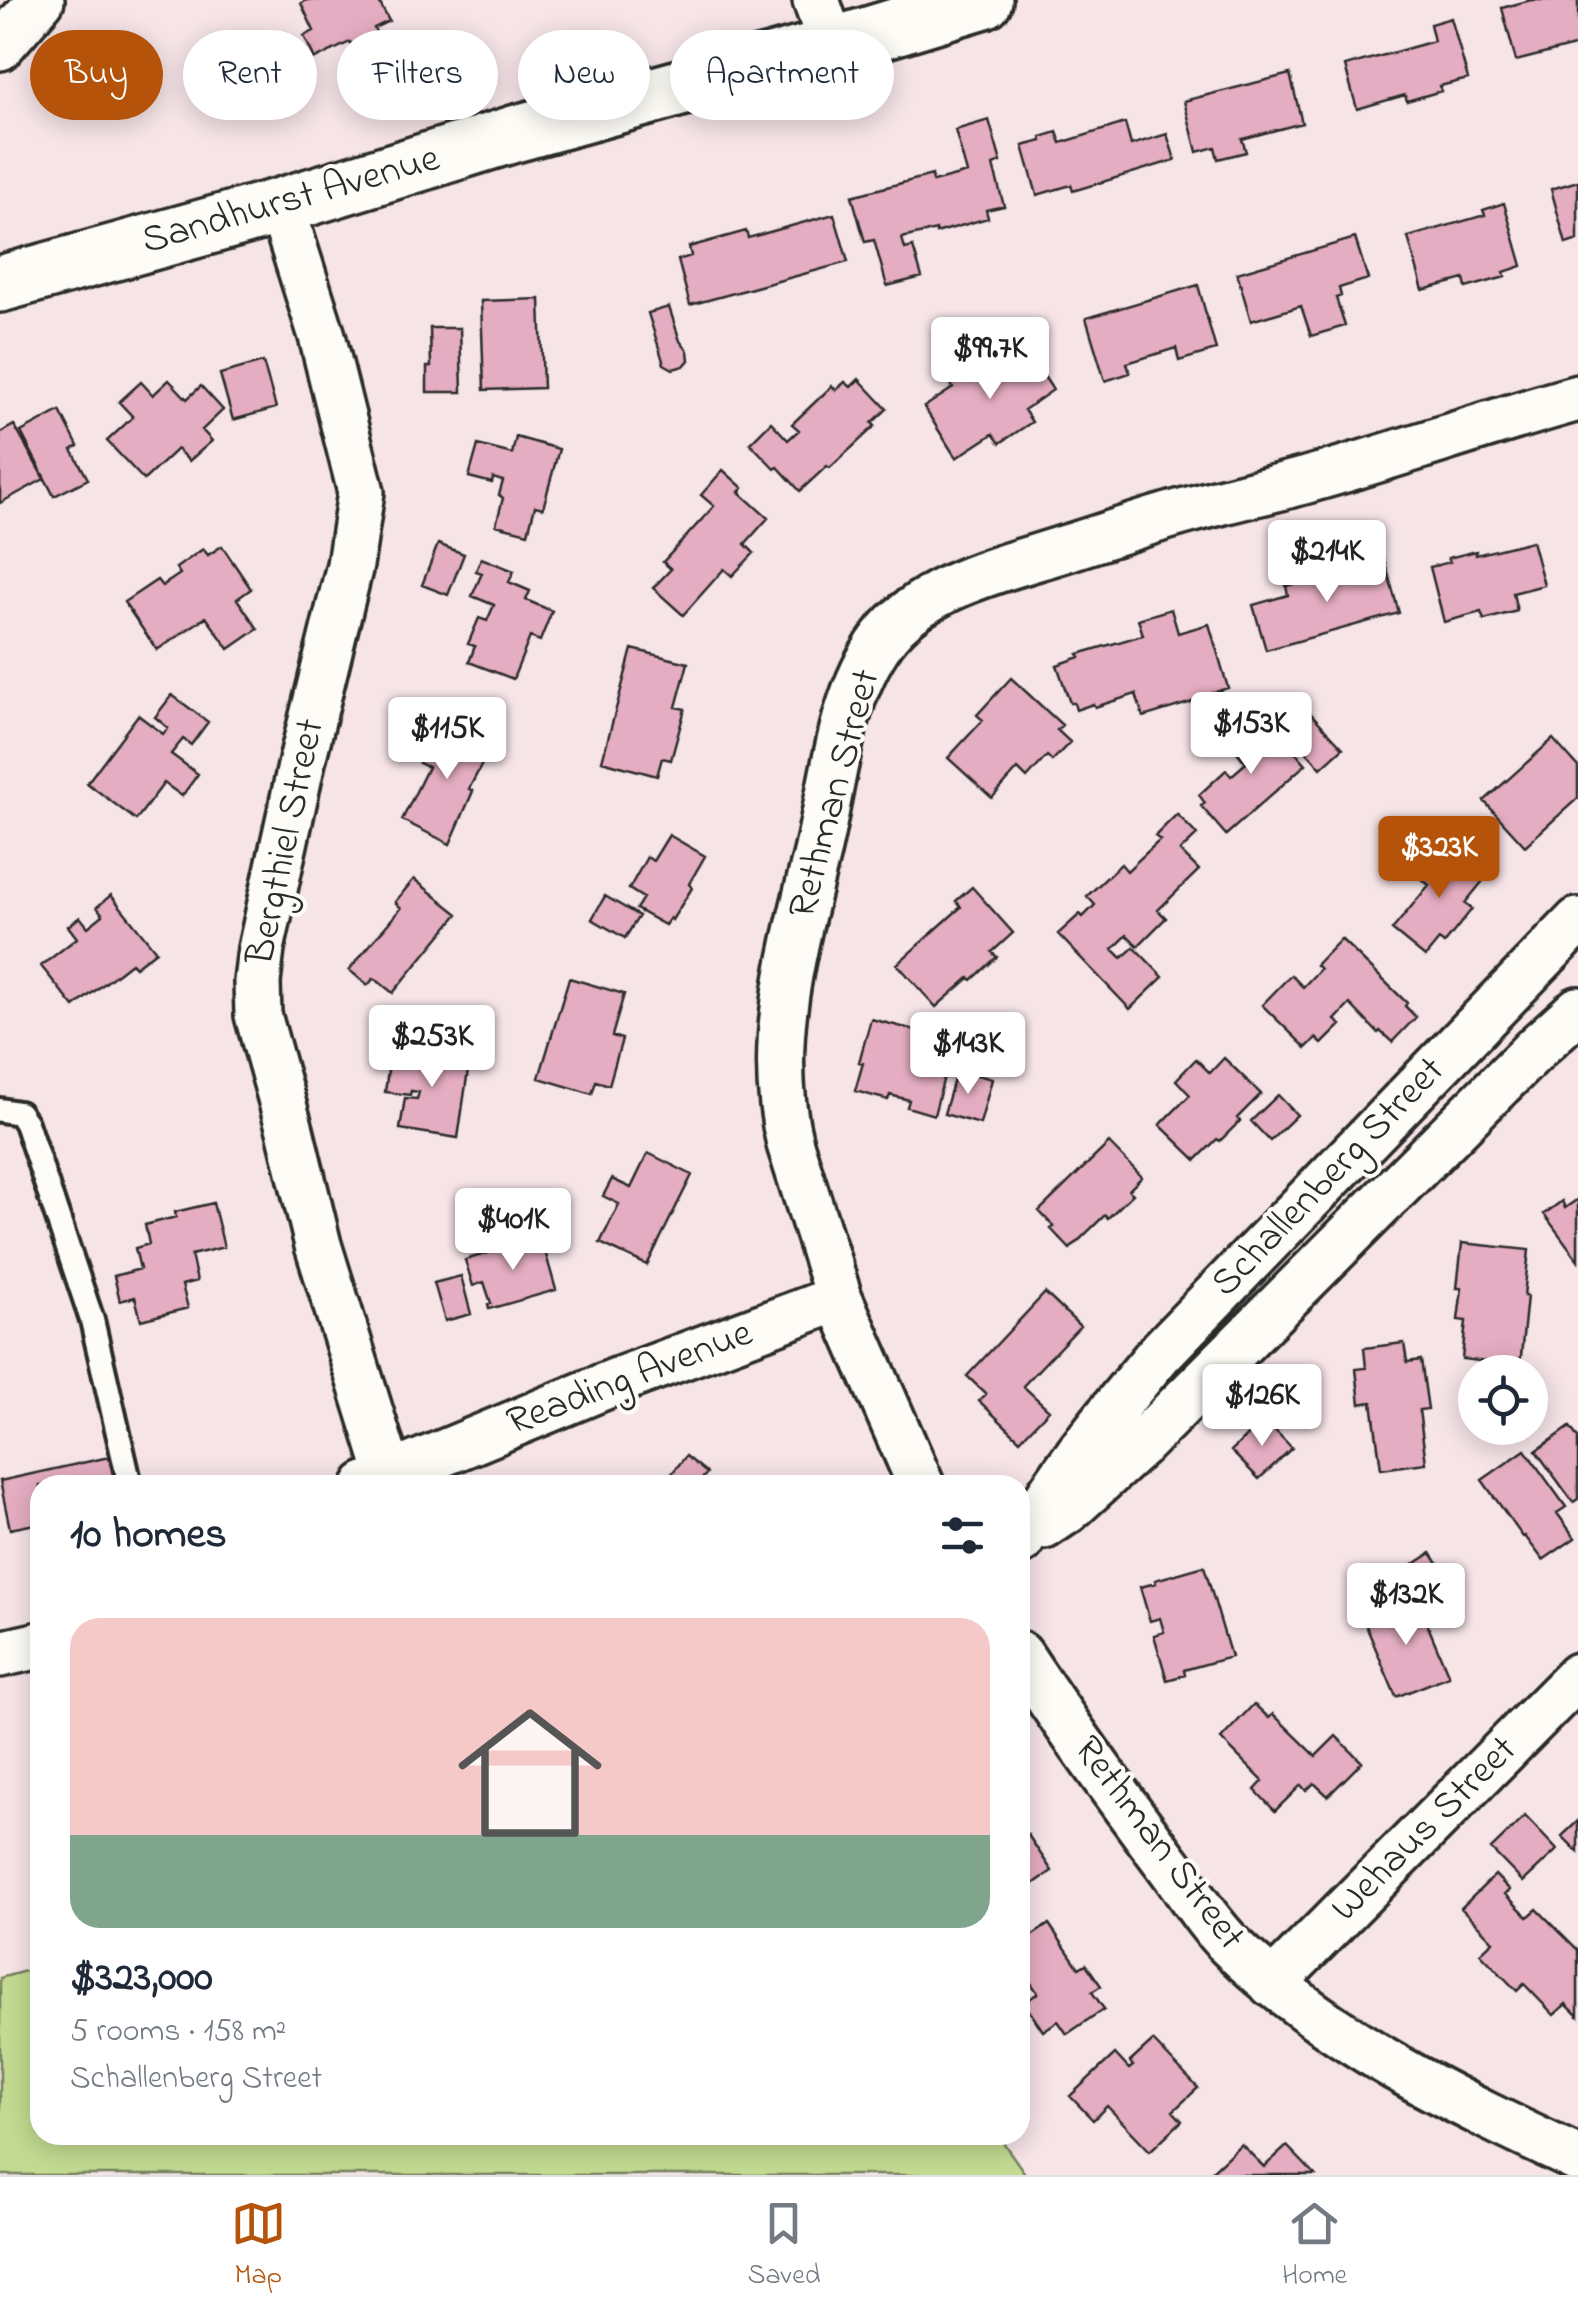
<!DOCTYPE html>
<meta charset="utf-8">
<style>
:root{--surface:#fff;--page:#f6f6f7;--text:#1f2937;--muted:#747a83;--line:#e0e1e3;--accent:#b45309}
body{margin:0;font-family:"Indie Flower",sans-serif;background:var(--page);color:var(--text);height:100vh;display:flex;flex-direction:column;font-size:38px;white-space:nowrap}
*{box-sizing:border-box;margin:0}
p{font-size:32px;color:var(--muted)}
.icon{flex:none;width:55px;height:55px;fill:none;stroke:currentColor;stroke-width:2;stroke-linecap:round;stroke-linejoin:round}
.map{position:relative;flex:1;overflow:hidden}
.side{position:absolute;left:30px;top:1475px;width:1000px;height:670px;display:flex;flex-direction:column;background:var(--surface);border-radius:30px;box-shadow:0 5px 25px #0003}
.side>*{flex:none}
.banner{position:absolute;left:30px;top:30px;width:1000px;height:90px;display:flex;gap:20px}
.fabs{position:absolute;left:1458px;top:1355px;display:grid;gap:20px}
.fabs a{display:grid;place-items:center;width:90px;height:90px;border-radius:50%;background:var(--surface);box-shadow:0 5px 25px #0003;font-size:50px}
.price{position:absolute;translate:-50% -85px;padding:0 22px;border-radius:10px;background:#fff;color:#222;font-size:32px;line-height:65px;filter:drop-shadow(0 2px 5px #0008)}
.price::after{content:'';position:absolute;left:50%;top:60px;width:30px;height:22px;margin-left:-15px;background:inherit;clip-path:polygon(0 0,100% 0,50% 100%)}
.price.on{background:var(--accent);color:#fff}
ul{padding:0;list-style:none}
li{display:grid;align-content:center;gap:20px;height:530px;padding:0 40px}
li+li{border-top:2px solid var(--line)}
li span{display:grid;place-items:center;height:310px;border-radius:30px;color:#555}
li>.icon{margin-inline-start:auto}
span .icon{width:180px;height:180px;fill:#fffc;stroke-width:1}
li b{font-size:42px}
h2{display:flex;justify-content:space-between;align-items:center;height:120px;padding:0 40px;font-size:42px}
.chip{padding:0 35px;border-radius:45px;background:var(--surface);box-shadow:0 5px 25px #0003;font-size:35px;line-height:90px}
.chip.on{background:var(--accent);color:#fff}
.tab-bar{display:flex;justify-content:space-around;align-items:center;height:140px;border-top:2px solid var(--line);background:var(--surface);font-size:28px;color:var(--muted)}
.tab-bar a{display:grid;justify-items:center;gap:5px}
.tab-bar .on{color:var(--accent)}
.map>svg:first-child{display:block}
.green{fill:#c2da91;stroke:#76825e;stroke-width:2.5}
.building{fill:#e5adc2;stroke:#2b2b2b;stroke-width:2.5}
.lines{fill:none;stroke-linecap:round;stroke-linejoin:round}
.lane-casing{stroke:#2b2b2b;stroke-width:30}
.street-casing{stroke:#2b2b2b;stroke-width:52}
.secondary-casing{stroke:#2b2b2b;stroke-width:62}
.lane{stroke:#fdfcf7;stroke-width:22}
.street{stroke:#fdfcf7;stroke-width:45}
.secondary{stroke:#fdfcf7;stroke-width:55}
.labels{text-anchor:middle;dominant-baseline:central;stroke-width:8;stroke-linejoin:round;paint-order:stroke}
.street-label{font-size:40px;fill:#2b2b2b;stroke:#fdfcf7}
</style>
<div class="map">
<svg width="1578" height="2175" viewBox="0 0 1578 2175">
<rect width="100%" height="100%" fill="#f6e4e7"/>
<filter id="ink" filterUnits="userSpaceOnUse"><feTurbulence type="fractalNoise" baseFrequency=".01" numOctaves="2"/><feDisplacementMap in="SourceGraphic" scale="20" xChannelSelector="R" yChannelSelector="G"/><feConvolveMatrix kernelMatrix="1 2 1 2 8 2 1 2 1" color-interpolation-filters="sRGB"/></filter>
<g filter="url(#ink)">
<!-- green -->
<path class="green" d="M40,1967V2135H998L1026,2175H0V1978Z"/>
<!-- building -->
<path class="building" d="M307,0H378L389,21L374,28L376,32L351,45L350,42L315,59L304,36L314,31L301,3Z
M1531,0H1578V45L1516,61L1502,8Z
M1451,18L1468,79L1440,86L1441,91L1407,101L1405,95L1357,109L1345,66L1434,41L1430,24Z
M1290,74L1302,123L1242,139L1246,152L1218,159L1215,147L1197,152L1184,101Z
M989,120L1001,162L993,165L1004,206L986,210L988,218L936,233V230L902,238L905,249L913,247L922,277L887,286L874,240L865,242L852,196L932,175L933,182L967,173L955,130Z
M1125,123L1131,145L1167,134L1175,160L1073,191L1071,185L1037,195L1023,146L1042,141L1041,137L1057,132L1061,143Z
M1578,181V240L1566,244L1551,189Z
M1504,203L1522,266L1504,272L1505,277L1466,288L1464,279L1423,290L1408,237L1485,215L1483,210Z
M834,214L848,262L690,305L678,260L691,256L689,247L746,231L748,238Z
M1355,238L1368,279L1339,288L1341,296L1336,298L1345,326L1311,336L1301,306L1251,321L1237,273Z
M1198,285L1216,350L1179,361L1176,348L1127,363L1130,373L1105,381L1086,318Z
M540,299L543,388L484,390L481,301Z
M669,307L680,341L688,351L689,360L684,366L673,369L664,364L648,313Z
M430,328H460L462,392H427V367H431Z
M1023,339L1033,353L1030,355L1053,390L1024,410L1032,422L1000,443L993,434L956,458L924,407L953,388L951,384L974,369L981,379L1004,364L998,355Z
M263,362L276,408L233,420L220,374Z
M859,379L887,409L872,423L875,426L830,468L827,466L800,491L778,467L775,469L750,443L771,422L788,440L799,430L792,424L832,386L836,390L845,382L851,387Z
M169,380L187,399L201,386L223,410L202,430L212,441L189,461L177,449L144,480L107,441L133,417L119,402L141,382L153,395Z
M60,411L78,446L72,450L88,479L54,496L21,432Z
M14,425L44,479L0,503V433Z
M516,437L559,449L543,508L535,506L528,533L496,525L503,498L499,495L503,481L493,478L492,483L469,477L478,445L512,454Z
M723,470L743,488L739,492L768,518L745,544L754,553L732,576L724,569L683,615L653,588L671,569L663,562L714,506L701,495Z
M1532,541L1544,585L1513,593L1517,611L1484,620L1481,612L1444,622L1430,567L1450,562L1448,558L1476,551V555Z
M438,544L464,554L448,595L422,585Z
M222,546L251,589L237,599L258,629L229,649L206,617L157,650L124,602L157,580L162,586L180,574L176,568L203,549L208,555Z
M481,558L514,571L509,582L530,591L526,600L552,611L540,641L530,637L513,679L469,662L475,646L468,644L479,618L487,621L494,605L472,596L482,573L476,571Z
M1384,559L1399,613L1266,650L1253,605L1288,595L1286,586Z
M1171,609L1178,633L1209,624L1228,688L1211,693L1212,696L1143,717L1136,694L1095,707L1093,704L1076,710L1074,703H1070L1057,665L1080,657L1078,654L1143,635L1138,619Z
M632,649L688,663L676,707L685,709L671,760L662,758L657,776L602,761Z
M1011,678L1062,725L1057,730L1070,742L1052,761L1047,756L1027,778L1018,769L992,798L948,758L983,720L977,715Z
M172,695L208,722L191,745L183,739L171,754L198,774L182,796L164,783L136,820L87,783L138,715L163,734L168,728L155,717Z
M1299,701L1343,748L1321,768L1278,720Z
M1265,718L1306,764L1226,835L1201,806L1205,803L1199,795L1226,770L1231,776L1246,763L1233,747Z
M449,720L493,743L469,789L473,791L450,844L402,820L428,767L419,763L430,742L437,745Z
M1553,739L1578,767V798L1525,846L1484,801Z
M1177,814L1197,835L1180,851L1199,870L1158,910L1166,918L1138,946L1127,935L1113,949L1122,958L1134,947L1163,977L1130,1009L1058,934L1080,914L1083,917L1095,905L1087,896L1121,864L1127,871L1160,840L1155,836Z
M669,835L705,856L689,884L692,888L672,920L670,918L665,925L636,909L643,898L629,889L647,857L653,861Z
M1427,849L1445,863L1455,851L1487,876L1465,903L1472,909L1444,944L1439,940L1425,957L1392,930L1429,885L1410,870Z
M414,879L458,914L393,993L374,978L368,985L349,970L401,908L395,902Z
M972,887L1013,933L992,952L997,957L972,980L969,978L936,1007L897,964L961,907L956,901Z
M111,895L156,951L135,967L131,963L74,1007L41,966L77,938L68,926L80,917L88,927L103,915L97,907Z
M605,896L639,916L625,938L592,919Z
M1341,939L1407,1003L1405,1006L1416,1017L1392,1042L1380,1031L1378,1033L1350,1004L1335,1020L1341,1025L1322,1044L1316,1038L1306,1048L1262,1005L1291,975L1303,987L1320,969L1316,965Z
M569,978L624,994L612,1036L622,1039L609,1085L596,1081L592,1094L539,1078Z
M871,1019L918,1031V1028L939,1034L935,1050L950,1054L934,1115L907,1107L909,1100L890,1095L888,1100L855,1091L863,1063L859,1062Z
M429,1044L471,1050L458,1138L400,1129L405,1098L417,1099L419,1092L411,1091L410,1095L385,1092L390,1056L416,1060V1067L425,1068Z
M1224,1058L1261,1094L1237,1118L1240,1121L1220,1141L1217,1139L1196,1160L1160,1125L1190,1095L1176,1080L1196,1059L1210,1073Z
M957,1069L992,1079L980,1124L944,1114Z
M1278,1095L1297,1115L1270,1141L1251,1121Z
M1109,1143L1142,1177L1129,1190L1133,1194L1108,1218L1105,1215L1070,1249L1051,1229L1054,1227L1039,1211Z
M648,1153L692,1175L647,1265L600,1243L619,1204L603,1196L612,1179L631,1188Z
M1578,1199V1260L1544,1214L1562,1201L1565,1208Z
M213,1203L224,1247L191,1255L197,1281L182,1285L188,1308L141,1320L135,1297L120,1301L114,1276L140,1269L135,1248L149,1244L145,1225L176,1217L175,1212Z
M541,1237L556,1290L489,1309L488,1304L491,1303L484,1282L473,1286L465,1260Z
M1462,1243L1529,1250L1524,1296H1527L1520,1366L1462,1359L1466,1321L1458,1320L1462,1288H1457Z
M461,1276L471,1314L445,1321L434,1283Z
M1045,1293L1080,1326L1023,1386L1049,1410L1020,1440L979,1401L986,1394L967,1376Z
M1404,1343L1407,1362L1421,1360L1428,1409L1419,1410L1426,1463L1381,1469L1372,1402L1360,1404L1356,1369L1366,1368L1364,1348Z
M1264,1419L1292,1448L1259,1479L1231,1451Z
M1570,1427L1578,1438V1499L1573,1502L1536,1451Z
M1525,1450L1566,1507L1557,1513L1575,1538L1543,1560L1525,1536L1523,1537L1482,1480Z
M686,1456L707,1473L697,1485H647L655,1474L665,1482Z
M109,1457L115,1485H40V1523L10,1529L0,1481Z
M1431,1553L1449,1580L1423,1597L1405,1570Z
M1204,1566L1231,1657L1184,1670L1185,1675L1167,1680L1154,1635L1164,1632L1160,1618L1150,1621L1140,1587L1156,1583L1155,1580Z
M1417,1600L1449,1676L1396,1697L1364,1621Z
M1254,1704L1269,1718L1273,1714L1316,1756L1336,1736L1362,1762L1328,1796L1314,1783L1306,1791L1301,1785L1275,1811L1255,1790L1263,1781L1221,1739Z
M1525,1816L1557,1850L1523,1882L1491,1849Z
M1578,1821V1852L1562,1836Z
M1028,1835L1052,1871L1020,1893V1840Z
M1495,1875L1510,1890L1505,1894L1528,1917L1537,1909L1578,1950V2016L1566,2004L1554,2015L1524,1984L1517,1991L1480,1953L1493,1941L1461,1908Z
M1049,1924L1079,1968L1086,1964L1101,1986L1092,1992L1104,2009L1067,2034L1058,2021L1043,2031L1024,2003L1038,1993L1020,1968V1944Z
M1153,2041L1198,2088L1173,2111L1182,2121L1150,2151L1107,2106L1093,2120L1070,2096L1115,2054L1129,2069L1133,2066L1130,2062Z
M1241,2144L1264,2167L1287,2146L1315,2175H1208Z"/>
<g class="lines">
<!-- lane casing -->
<g class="lane-casing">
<path id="lane" d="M0,1110L19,1113L26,1123L92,1320L130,1485"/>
</g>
<!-- street casing -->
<g class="street-casing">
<path id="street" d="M816,0L832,46
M0,47L41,0
M281,206L322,336L361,492L350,565L303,757L261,949L257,982L258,1015L290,1130L318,1245L389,1474
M366,1485L617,1381L839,1298
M921,1485L839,1298L790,1144C766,1048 792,955 815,861C833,790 838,699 883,639C923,584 1009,567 1070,547C1111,534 1152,520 1193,509C1232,498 1271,490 1310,479C1400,454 1488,423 1578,398
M1044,1526L1068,1510L1143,1442L1538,1046L1578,1010
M1021,1541C1059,1473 1109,1414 1159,1354L1578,921
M0,1654L40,1645
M1020,1655C1066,1725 1115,1793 1165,1860C1186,1887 1205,1920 1230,1945C1329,2042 1454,2101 1578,2159
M1272,1984L1578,1676"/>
</g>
<!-- secondary casing -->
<g class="secondary-casing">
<path id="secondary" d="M0,284L281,206L514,134L832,46L984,0"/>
</g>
<!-- lane -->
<use href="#lane" class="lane"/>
<!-- street -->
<use href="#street" class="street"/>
<!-- secondary -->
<use href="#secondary" class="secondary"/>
</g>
</g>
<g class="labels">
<!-- street labels -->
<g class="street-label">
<text transform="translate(291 201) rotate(-16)">Sandhurst Avenue</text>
<text transform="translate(836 794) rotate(-75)">Rethman Street</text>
<text transform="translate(287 842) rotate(-78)">Bergthiel Street</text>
<text transform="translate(1329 1178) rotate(-46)">Schallenberg Street</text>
<text transform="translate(630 1379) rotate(-21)">Reading Avenue</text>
<text transform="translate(1425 1830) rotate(-45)">Wehaus Street</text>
<text transform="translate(1158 1844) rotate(53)">Rethman Street</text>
</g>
</g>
</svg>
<div class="fabs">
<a><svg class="icon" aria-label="locate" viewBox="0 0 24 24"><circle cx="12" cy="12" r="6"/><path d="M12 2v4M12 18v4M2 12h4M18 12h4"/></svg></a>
</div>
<b class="price" style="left:990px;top:402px">$99.7K</b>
<b class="price" style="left:1327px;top:605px">$214K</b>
<b class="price" style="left:1251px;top:777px">$153K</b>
<b class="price" style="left:447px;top:782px">$115K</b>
<b class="price on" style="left:1439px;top:901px">$323K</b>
<b class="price" style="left:432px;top:1090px">$253K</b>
<b class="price" style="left:968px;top:1097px">$143K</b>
<b class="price" style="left:513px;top:1273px">$401K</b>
<b class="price" style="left:1262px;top:1449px">$126K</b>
<b class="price" style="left:1406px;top:1648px">$132K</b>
<div class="banner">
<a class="chip on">Buy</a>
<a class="chip">Rent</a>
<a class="chip">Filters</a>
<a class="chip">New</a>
<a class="chip">Apartment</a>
</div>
<section class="side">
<h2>10 homes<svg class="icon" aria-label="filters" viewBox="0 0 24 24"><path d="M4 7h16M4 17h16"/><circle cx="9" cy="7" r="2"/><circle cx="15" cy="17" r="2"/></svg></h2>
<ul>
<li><span style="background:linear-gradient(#f6c9c9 70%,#7fa58c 0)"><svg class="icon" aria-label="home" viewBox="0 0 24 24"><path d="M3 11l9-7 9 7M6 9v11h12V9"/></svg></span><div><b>$323,000</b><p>5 rooms · 158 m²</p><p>Schallenberg Street</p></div></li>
</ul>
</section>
</div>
<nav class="tab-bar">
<a class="on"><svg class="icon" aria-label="map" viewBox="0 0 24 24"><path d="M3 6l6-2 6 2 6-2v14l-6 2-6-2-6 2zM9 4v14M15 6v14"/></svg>Map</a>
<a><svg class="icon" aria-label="saved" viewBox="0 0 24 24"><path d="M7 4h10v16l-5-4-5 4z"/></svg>Saved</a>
<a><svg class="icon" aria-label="home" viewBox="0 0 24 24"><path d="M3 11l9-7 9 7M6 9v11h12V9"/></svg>Home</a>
</nav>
